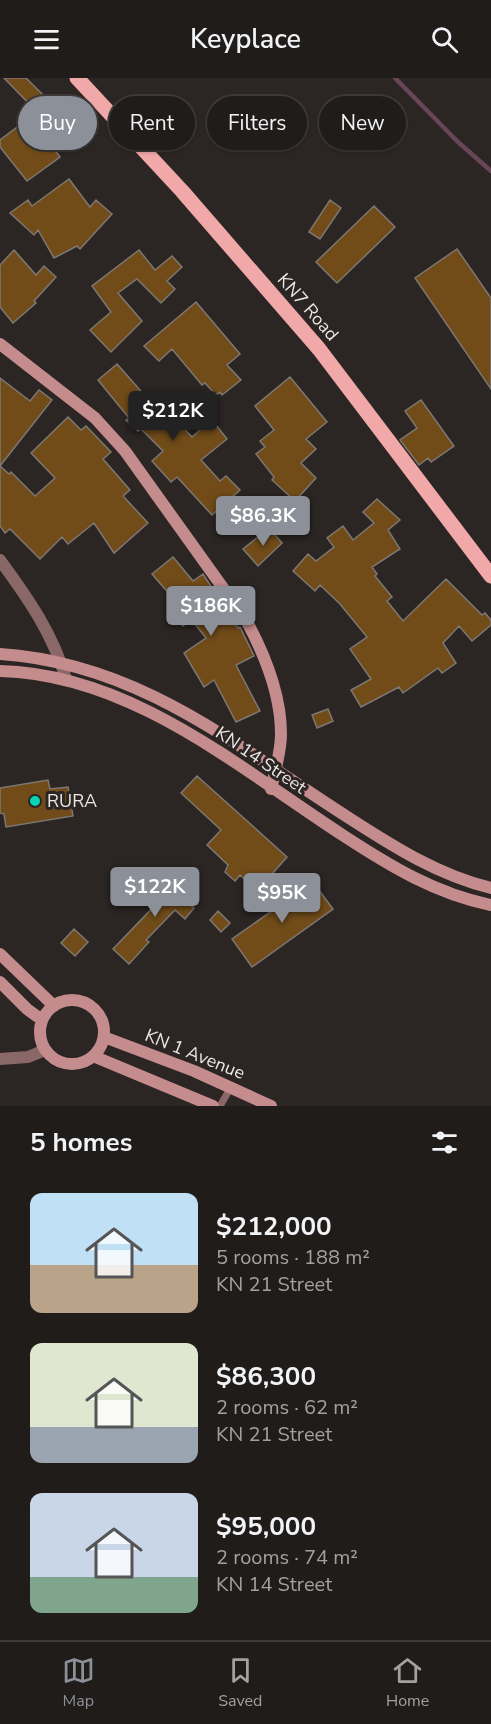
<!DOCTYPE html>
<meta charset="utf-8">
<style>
:root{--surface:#201c1a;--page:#2d2927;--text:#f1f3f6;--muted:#a2a1a2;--line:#3d3a39;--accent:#8c9099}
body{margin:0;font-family:"Nunito Sans",sans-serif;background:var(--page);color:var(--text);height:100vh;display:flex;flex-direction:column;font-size:22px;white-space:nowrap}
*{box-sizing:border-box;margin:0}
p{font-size:20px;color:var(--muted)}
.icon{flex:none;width:33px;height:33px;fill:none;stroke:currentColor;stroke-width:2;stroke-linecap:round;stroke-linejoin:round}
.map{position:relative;height:1028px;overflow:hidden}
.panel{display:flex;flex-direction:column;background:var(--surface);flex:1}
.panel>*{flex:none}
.banner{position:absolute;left:18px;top:18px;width:456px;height:54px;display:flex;gap:12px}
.price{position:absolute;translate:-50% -51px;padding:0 14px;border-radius:6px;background:var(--accent);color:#fff;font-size:20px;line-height:39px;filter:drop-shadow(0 2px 3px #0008)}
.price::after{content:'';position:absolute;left:50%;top:36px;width:18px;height:14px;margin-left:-9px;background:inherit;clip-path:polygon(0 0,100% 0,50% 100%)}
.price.current{background:#222;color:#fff}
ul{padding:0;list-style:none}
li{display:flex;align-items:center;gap:18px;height:150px;padding:0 30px}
li span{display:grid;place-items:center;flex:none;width:168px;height:120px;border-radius:12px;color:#555}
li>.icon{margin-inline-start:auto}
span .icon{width:72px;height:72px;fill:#fffc;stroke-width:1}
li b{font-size:26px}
h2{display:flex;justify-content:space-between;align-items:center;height:72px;padding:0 30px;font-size:26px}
.tag{padding:0 21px;border-radius:27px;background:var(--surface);box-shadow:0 2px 4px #0004,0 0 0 2px var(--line);font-size:21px;line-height:54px}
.tag.current{background:var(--accent);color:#fff}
header{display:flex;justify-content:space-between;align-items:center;height:78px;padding:0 30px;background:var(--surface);font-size:27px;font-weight:600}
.tabs{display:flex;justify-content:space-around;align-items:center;height:84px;border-top:2px solid var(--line);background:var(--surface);font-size:16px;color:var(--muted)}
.tabs a{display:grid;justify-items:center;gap:3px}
.tabs .current{color:var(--accent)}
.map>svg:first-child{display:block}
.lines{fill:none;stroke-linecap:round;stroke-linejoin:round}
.stream{stroke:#684658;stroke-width:4.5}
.building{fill:#714c19;stroke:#7d7873;stroke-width:1.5}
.lane{stroke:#8b6868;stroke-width:7}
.street{stroke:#8b6868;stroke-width:12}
.secondary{stroke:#c58c8d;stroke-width:12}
.primary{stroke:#f1a8a9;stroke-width:15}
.poi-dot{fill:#07d5b6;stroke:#2b2523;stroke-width:2}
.labels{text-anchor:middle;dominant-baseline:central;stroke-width:6;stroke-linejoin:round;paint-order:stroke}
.street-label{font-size:18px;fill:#ebe7e5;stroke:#2b2523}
.poi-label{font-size:18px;fill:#ebe7e5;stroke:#2b2523;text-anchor:start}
</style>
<header><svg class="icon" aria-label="menu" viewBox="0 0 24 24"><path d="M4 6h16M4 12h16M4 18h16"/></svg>Keyplace<svg class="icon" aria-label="search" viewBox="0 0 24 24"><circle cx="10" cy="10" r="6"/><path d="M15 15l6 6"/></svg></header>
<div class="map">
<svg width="491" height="1028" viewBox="0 0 491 1028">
<rect width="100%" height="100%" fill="#2b2523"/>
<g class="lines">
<!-- stream -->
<path class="stream" d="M395,0L458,64L491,93"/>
</g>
<!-- building -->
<path class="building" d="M4,0H26L62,36L42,54L60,79L27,103L0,69V62L37,34Z
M69,101L90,129L96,122L112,136L80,171L77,168L54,180L38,152L34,157L10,135L28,122L32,128Z
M330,122L341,130L320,161L309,154Z
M374,128L395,149L337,205L316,184Z
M457,171L491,220V311L415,200Z
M14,172L36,197L44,188L56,199L34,223L36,225L13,245L0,229V187Z
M139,172L155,192L172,178L182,189L167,203L175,211L161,225L137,201L118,215L142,243L111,274L90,252L111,234L92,208Z
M196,224L240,276L227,287L241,302L222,317L220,314L216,317L205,305L202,307L172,271L159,283L144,268Z
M117,286L148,321L152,317L192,359L212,342L227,361L201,382L220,403L226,398L240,412L212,437L177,399L171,404L152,383L163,373L141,351L138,353L126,342L129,340L98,302Z
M290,299L327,344L306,361L316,371L301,385L316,400L295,423L272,402L274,399L256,376L265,369L260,363L274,352L255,328Z
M0,300L30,323L39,312L52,322L0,388L9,396L11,394L35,418L55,400L31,375L68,339L81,352L86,348L111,374L103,381L130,412L123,418L148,445L114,475L94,445L68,466L62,459L40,481L10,451L5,455L0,448Z
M421,322L454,368L431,384L428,380L419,387L400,362L417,350L405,333Z
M377,421L400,442L388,452L400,471L372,489L377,496L375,498L392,519L387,523L403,543L446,501L482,537L485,535L491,542V547L472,563L459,548L443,565L456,585L442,595L438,590L403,615L399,609L361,629L351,612L371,601L350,571L367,559L340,526L320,507L315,513L293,493L308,476L316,483L334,469L327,460L343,448L353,462L374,445L363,434Z
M269,450L282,465L258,488L243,471Z
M173,479L193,503L203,496L238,550L240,549L254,578L236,587L260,633L236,644L214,602L204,609L184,575L206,560L191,541L183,548L170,533L178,526L152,496Z
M328,631L333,643L317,650L312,637Z
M197,698L287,779L257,813L240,797L235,803L225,794L228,787L207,767L221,752L181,715Z
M48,702L50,711L68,709L73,738L6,749L4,736L0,735V710Z
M173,794L186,805L177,814L194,830L185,841L175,832L146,862L149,864L129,886L113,871L162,820L155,814Z
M313,804L333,831L252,889L232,861Z
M218,833L230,845L221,854L210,842Z
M74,851L88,864L75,878L61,865Z"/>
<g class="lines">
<!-- lane -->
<path class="lane" d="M220,1028L231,1009"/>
<!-- street -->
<path class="street" d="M0,482C28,520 53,556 66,601
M0,981L28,979L45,972"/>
<!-- secondary -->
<path class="secondary" d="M0,266L95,340L125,373L246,542C264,575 281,617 281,656C281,674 275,693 271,711
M0,576C139,585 236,668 349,740C394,769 438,797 491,810
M0,593C131,596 239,690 344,758C390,788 436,816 491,827
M0,876L54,928
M0,904L27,931L42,942
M40 954a32 32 0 1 1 64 0a32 32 0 1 1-64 0Z
M104,959L194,993L271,1028
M93,978L213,1028"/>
<!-- primary -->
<path class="primary" d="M77,0L182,113L319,271L491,498"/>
</g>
<!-- markers -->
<circle class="poi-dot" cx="35" cy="723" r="6"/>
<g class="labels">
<!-- street labels -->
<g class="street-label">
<text transform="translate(308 229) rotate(49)">KN7 Road</text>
<text transform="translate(261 682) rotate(34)">KN 14 Street</text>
<text transform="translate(195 976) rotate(22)">KN 1 Avenue</text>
</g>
<!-- poi labels -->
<g class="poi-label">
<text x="47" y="723">RURA</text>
</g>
</g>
</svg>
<b class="price current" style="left:173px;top:364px">$212K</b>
<b class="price" style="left:263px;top:469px">$86.3K</b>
<b class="price" style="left:211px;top:559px">$186K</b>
<b class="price" style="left:155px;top:840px">$122K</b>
<b class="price" style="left:282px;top:846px">$95K</b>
<div class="banner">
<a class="tag current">Buy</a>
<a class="tag">Rent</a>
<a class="tag">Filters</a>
<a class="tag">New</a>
</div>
</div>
<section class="panel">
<h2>5 homes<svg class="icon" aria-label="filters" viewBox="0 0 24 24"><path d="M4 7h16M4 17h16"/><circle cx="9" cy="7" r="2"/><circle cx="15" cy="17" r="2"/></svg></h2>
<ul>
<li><span style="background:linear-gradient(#bfe0f5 60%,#b9a48a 0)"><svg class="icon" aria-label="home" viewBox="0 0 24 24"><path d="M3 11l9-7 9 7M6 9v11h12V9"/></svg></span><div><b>$212,000</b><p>5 rooms · 188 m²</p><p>KN 21 Street</p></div></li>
<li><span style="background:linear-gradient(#dfe7d0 70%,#9aa5b1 0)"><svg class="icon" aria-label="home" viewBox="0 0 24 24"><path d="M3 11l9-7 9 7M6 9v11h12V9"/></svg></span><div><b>$86,300</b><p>2 rooms · 62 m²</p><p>KN 21 Street</p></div></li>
<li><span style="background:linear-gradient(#c9d6e8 70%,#7fa58c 0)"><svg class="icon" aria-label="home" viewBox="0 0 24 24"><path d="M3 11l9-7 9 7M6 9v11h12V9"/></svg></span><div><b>$95,000</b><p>2 rooms · 74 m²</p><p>KN 14 Street</p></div></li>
</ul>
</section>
<nav class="tabs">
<a class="current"><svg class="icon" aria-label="map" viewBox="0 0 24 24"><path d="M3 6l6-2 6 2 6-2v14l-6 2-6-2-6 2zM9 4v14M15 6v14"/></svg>Map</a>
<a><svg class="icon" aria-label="saved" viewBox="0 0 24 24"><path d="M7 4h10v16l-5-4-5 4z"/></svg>Saved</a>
<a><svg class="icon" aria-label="home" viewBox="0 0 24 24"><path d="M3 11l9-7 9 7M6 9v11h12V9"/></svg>Home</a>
</nav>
